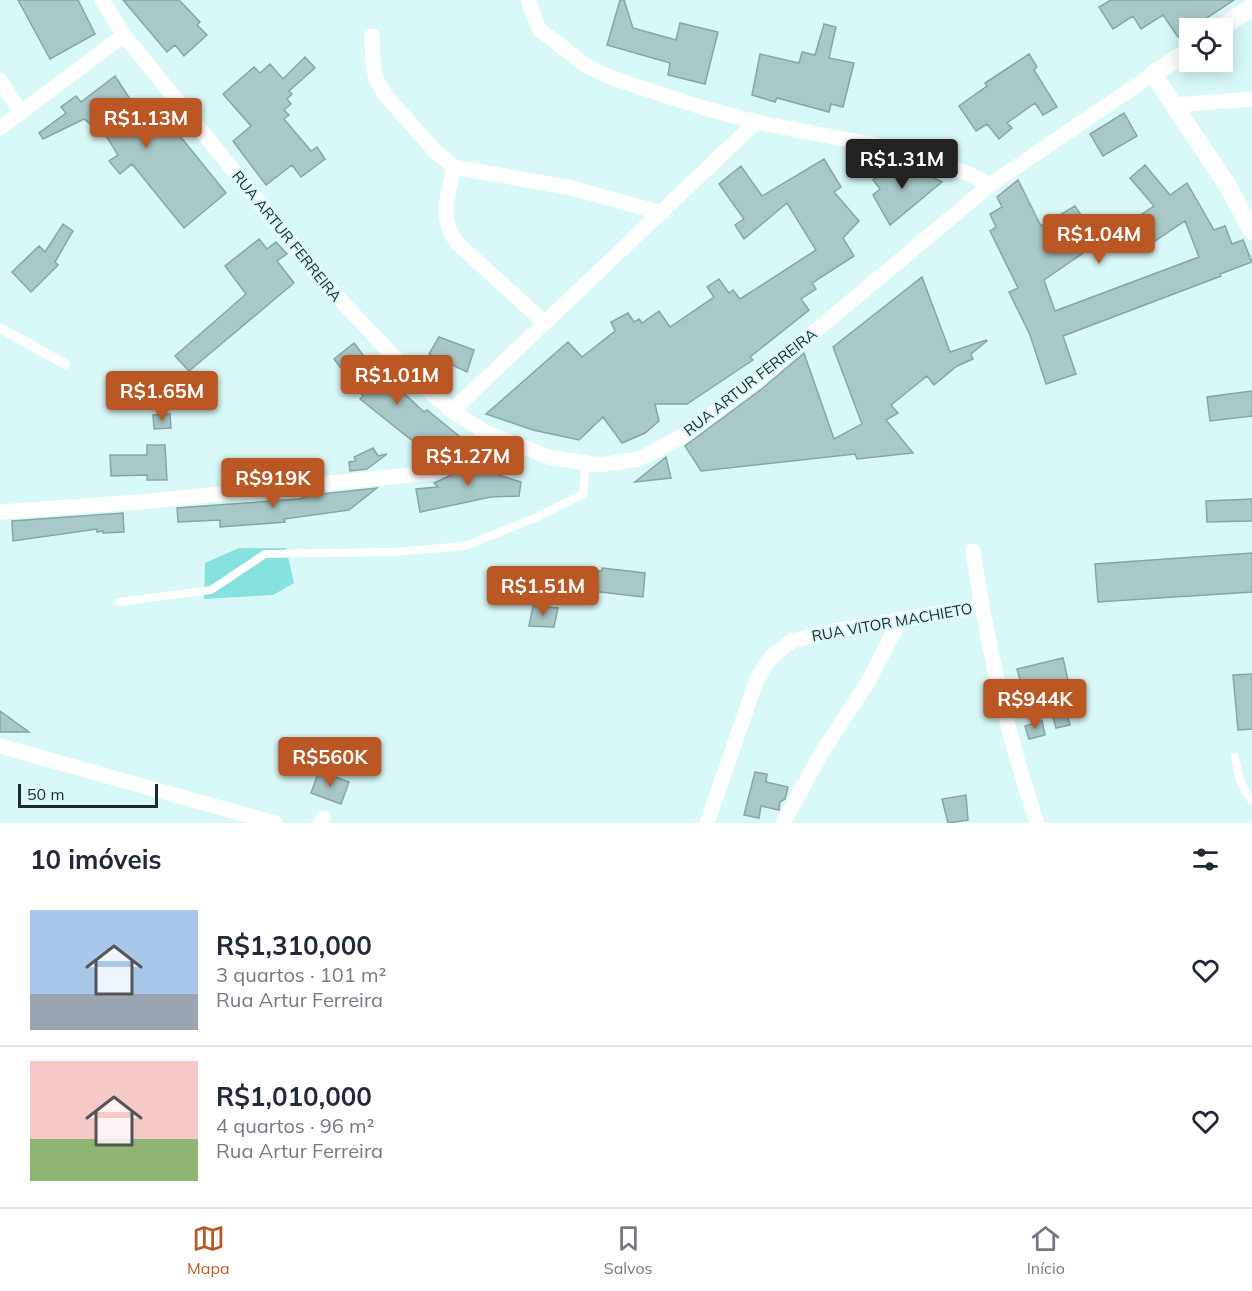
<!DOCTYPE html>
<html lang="pt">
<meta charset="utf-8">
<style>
:root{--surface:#fff;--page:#f6f6f7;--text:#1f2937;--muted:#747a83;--line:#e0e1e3;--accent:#bb5724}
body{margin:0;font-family:Mulish,sans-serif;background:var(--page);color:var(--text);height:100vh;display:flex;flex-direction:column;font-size:22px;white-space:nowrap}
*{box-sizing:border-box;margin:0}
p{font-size:20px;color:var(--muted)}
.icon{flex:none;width:33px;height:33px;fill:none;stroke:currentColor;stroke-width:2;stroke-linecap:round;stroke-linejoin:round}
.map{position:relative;height:823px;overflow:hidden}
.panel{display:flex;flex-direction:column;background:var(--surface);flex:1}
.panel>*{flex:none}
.controls{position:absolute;left:1179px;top:18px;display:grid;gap:12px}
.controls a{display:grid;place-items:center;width:54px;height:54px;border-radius:0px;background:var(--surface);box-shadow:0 3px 15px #0003;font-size:30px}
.scale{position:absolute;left:18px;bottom:15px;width:140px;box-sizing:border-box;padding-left:6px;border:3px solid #1d2a29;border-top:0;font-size:16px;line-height:21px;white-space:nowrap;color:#1d2a29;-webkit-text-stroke:4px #d8f9f8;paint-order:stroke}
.price{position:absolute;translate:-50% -51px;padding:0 14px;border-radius:6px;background:var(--accent);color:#fff;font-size:20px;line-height:39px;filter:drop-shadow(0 2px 3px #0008)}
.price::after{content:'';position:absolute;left:50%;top:36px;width:18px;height:14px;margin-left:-9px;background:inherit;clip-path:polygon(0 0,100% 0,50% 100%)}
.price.active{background:#222;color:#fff}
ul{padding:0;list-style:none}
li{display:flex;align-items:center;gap:18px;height:150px;padding:0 30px}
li+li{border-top:2px solid var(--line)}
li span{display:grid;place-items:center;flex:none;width:168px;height:120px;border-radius:0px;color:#555}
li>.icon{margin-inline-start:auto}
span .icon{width:72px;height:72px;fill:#fffc;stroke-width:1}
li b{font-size:26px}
h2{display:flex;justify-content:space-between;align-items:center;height:72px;padding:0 30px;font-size:26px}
.tab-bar{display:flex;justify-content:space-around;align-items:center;height:84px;border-top:2px solid var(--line);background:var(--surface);font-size:16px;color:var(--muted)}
.tab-bar a{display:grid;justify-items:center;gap:3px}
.tab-bar .active{color:var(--accent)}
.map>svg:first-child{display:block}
.green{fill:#87e1df}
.building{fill:#a9c9c8;stroke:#87a6a5;stroke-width:1.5}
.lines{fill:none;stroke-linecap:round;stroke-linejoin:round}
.service{stroke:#fff;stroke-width:8}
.pedestrian{stroke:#fff;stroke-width:10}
.minor{stroke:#fff;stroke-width:15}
.tertiary{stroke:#fff;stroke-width:18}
.labels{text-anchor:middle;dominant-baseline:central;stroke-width:4.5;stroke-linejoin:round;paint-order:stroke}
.street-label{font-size:15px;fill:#1d2a29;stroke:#d8f9f8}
</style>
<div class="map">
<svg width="1252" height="823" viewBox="0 0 1252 823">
<rect width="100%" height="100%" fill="#d8f9f8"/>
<!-- green -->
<path class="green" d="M239,548H286L294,583L273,595L204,599L205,563Z"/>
<!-- building -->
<path class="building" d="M18,0H78L95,34L50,59Z
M123,0H179L200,22L197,25L207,35L184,56L175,45L167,52Z
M620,0H624L633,28L676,40L680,23L718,32L705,84L668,75L670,63L607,45Z
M1111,0H1234L1178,37L1163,15L1141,29L1133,16L1113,29L1099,7Z
M824,24L836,27L829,58L854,63L843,107L831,104L829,112L777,98L775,102L752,95L760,54L799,63L802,52L815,55Z
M1029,54L1037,67L1034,70L1057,107L1043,115L1035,103L1007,123L1012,128L999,139L987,124L976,131L959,106L987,86L985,83Z
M305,57L315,68L289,91L292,94L287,99L291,104L284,110L289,115L284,119L311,151L317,147L325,159L301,177L292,165L266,185L233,141L251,126L223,94L254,67L260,73L270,64L283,79Z
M115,76L137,110L150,99L226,193L184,228L132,164L120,174L109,161L118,155L102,129L99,131L84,119L43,139L39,133L66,113L61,107L76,96L81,102Z
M1124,113L1137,136L1103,156L1090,134Z
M824,159L841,187L834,192L859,221L843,238L854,256L812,283L816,289L801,299L809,310L750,357L753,360L687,404H655L659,421L645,433L622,443L603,417L579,440L533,430L486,414L568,342L582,357L615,331L611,322L628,313L634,322L639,319L642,323L659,311L670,327L714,297L707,287L719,279L729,293L733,290L740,299L816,250L787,203L744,239L735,225L744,219L719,184L741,166L762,196Z
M896,162L908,165L942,182L890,225L873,195L880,189L873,180Z
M1145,165L1170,195L1187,183L1214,230L1225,226L1232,244L1243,240L1252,262L1220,274L1221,276L1063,336L1076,374L1046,384L1030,335L1009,292L1018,288L990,231L996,227L990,214L1002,207L997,197L1018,180L1041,226L1075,206L1083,218L1074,224L1089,249L1044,280L1055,311L1199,257L1185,221L1155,241L1139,216L1154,206L1130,178Z
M63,224L73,231L55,262L58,265L31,292L12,272L39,246L45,252Z
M259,239L267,249L276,242L287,254L277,261L294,283L189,371L175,356L246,294L225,266Z
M922,277L950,352L986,340L987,341L971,354L973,359L957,366L934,385L927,376L891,405L898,413L886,420L913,453L857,459L855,454L701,471L685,446L763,388L804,353L834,439L862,424L833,347Z
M439,337L474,350L467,372L429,354Z
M354,343L375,371L378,369L424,412L427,410L464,440L447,456L434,461L430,446L424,450L360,399L363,396L334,359Z
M1252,391V416L1210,421L1207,397Z
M170,414L171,428L154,429L153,415Z
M147,445H165L167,480H147V475L111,476L110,455H147Z
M373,448L378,456L387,454L367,469L350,471L349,462L356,461L354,457Z
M478,454L483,459L486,458L492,473L521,482L519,496L491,497L420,512L416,489L438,487L434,483L458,472Z
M666,457L671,478L635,482Z
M377,488L349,510L284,519L285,522L220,527V520L178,522L177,508L299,499L312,495Z
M1252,499V521L1207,522L1206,501Z
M123,513L124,532L103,533V531L97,532V529L13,541L12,521Z
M1252,553V592L1098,602L1095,564Z
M602,568L645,573L643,597L566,588L570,570L602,571Z
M533,606L558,608L554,627L529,626Z
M1063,658L1072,698L1063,701L1070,725L1056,728L1046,691L1018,698L1015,685L1021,683L1017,669Z
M1252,674V729L1238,730L1233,675Z
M0,711L29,732H0Z
M1042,721L1045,735L1029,739L1025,726Z
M319,771L349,782L341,804L311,793Z
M755,772L767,774L766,782L788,787L785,799L780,802L779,810L761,806L759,818L744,815Z
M966,795L968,820L948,823L942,799Z"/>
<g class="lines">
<!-- service -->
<path class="service" d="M119,602L211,590L265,554L392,552L465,546L535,518L583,494L586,463
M1235,757C1238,774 1241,788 1252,801"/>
<!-- pedestrian -->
<path class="pedestrian" d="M0,328L65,364"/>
<!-- minor -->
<path class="minor" d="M102,0L124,35L325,284L416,380L452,411L487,433L549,457L599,465L639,459L683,436L757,380L990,185L1153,74
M528,0L539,29L588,67L610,77C658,93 708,111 758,122C834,140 920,145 990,185
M372,36L373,63L376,79L386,96L435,151L454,167L572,188L662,213
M0,80L21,113
M1175,105L1252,99
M0,128L124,35
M454,167C448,196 438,216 457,243L545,323
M452,411L756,122
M0,512L139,502L430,473L452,465L487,433
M973,551C987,643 1007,735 1037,823
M0,746L275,823
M320,823L323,818
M707,823L757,679L771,657L792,641L828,632L981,606
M783,823L822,752L868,682L900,619"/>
<!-- tertiary -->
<path class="tertiary" d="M1221,28L1252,7
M1190,50L1153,74L1226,183L1252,231"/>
</g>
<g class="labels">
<!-- street labels -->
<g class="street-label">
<text transform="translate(287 236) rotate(51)">RUA ARTUR FERREIRA</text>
<text transform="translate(750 382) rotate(-38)">RUA ARTUR FERREIRA</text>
<text transform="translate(892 622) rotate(-10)">RUA VITOR MACHIETO</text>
</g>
</g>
</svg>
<div class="controls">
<a><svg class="icon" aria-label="locate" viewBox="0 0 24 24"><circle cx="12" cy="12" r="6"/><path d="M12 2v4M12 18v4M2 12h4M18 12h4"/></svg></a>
</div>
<div class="scale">50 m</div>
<b class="price" style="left:146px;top:149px">R$1.13M</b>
<b class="price active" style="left:902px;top:190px">R$1.31M</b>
<b class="price" style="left:1099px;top:265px">R$1.04M</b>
<b class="price" style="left:397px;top:406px">R$1.01M</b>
<b class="price" style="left:162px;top:422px">R$1.65M</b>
<b class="price" style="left:468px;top:487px">R$1.27M</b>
<b class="price" style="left:273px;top:509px">R$919K</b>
<b class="price" style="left:543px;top:617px">R$1.51M</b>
<b class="price" style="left:1035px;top:730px">R$944K</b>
<b class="price" style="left:330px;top:788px">R$560K</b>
</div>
<section class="panel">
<h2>10 imóveis<svg class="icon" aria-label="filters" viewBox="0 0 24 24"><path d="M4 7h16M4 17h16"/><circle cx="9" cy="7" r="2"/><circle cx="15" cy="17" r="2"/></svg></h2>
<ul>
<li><span style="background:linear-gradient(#a9c7e8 70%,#9aa5b1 0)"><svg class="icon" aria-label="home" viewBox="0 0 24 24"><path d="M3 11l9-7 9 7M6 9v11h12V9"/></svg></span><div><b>R$1,310,000</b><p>3 quartos · 101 m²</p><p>Rua Artur Ferreira</p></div><svg class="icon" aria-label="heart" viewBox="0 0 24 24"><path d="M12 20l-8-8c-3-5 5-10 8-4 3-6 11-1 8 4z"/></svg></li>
<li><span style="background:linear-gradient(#f6c9c9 65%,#8fb573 0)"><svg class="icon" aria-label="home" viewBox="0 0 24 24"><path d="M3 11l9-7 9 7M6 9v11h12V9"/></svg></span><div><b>R$1,010,000</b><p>4 quartos · 96 m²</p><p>Rua Artur Ferreira</p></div><svg class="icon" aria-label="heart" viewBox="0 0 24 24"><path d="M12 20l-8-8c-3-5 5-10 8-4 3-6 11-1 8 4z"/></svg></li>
</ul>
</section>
<nav class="tab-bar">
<a class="active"><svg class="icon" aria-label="map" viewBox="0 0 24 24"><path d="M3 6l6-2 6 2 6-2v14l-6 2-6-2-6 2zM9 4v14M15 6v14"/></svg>Mapa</a>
<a><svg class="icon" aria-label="saved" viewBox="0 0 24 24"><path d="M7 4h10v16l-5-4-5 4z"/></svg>Salvos</a>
<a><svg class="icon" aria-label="home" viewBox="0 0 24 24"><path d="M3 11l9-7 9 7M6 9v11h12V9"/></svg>Início</a>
</nav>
